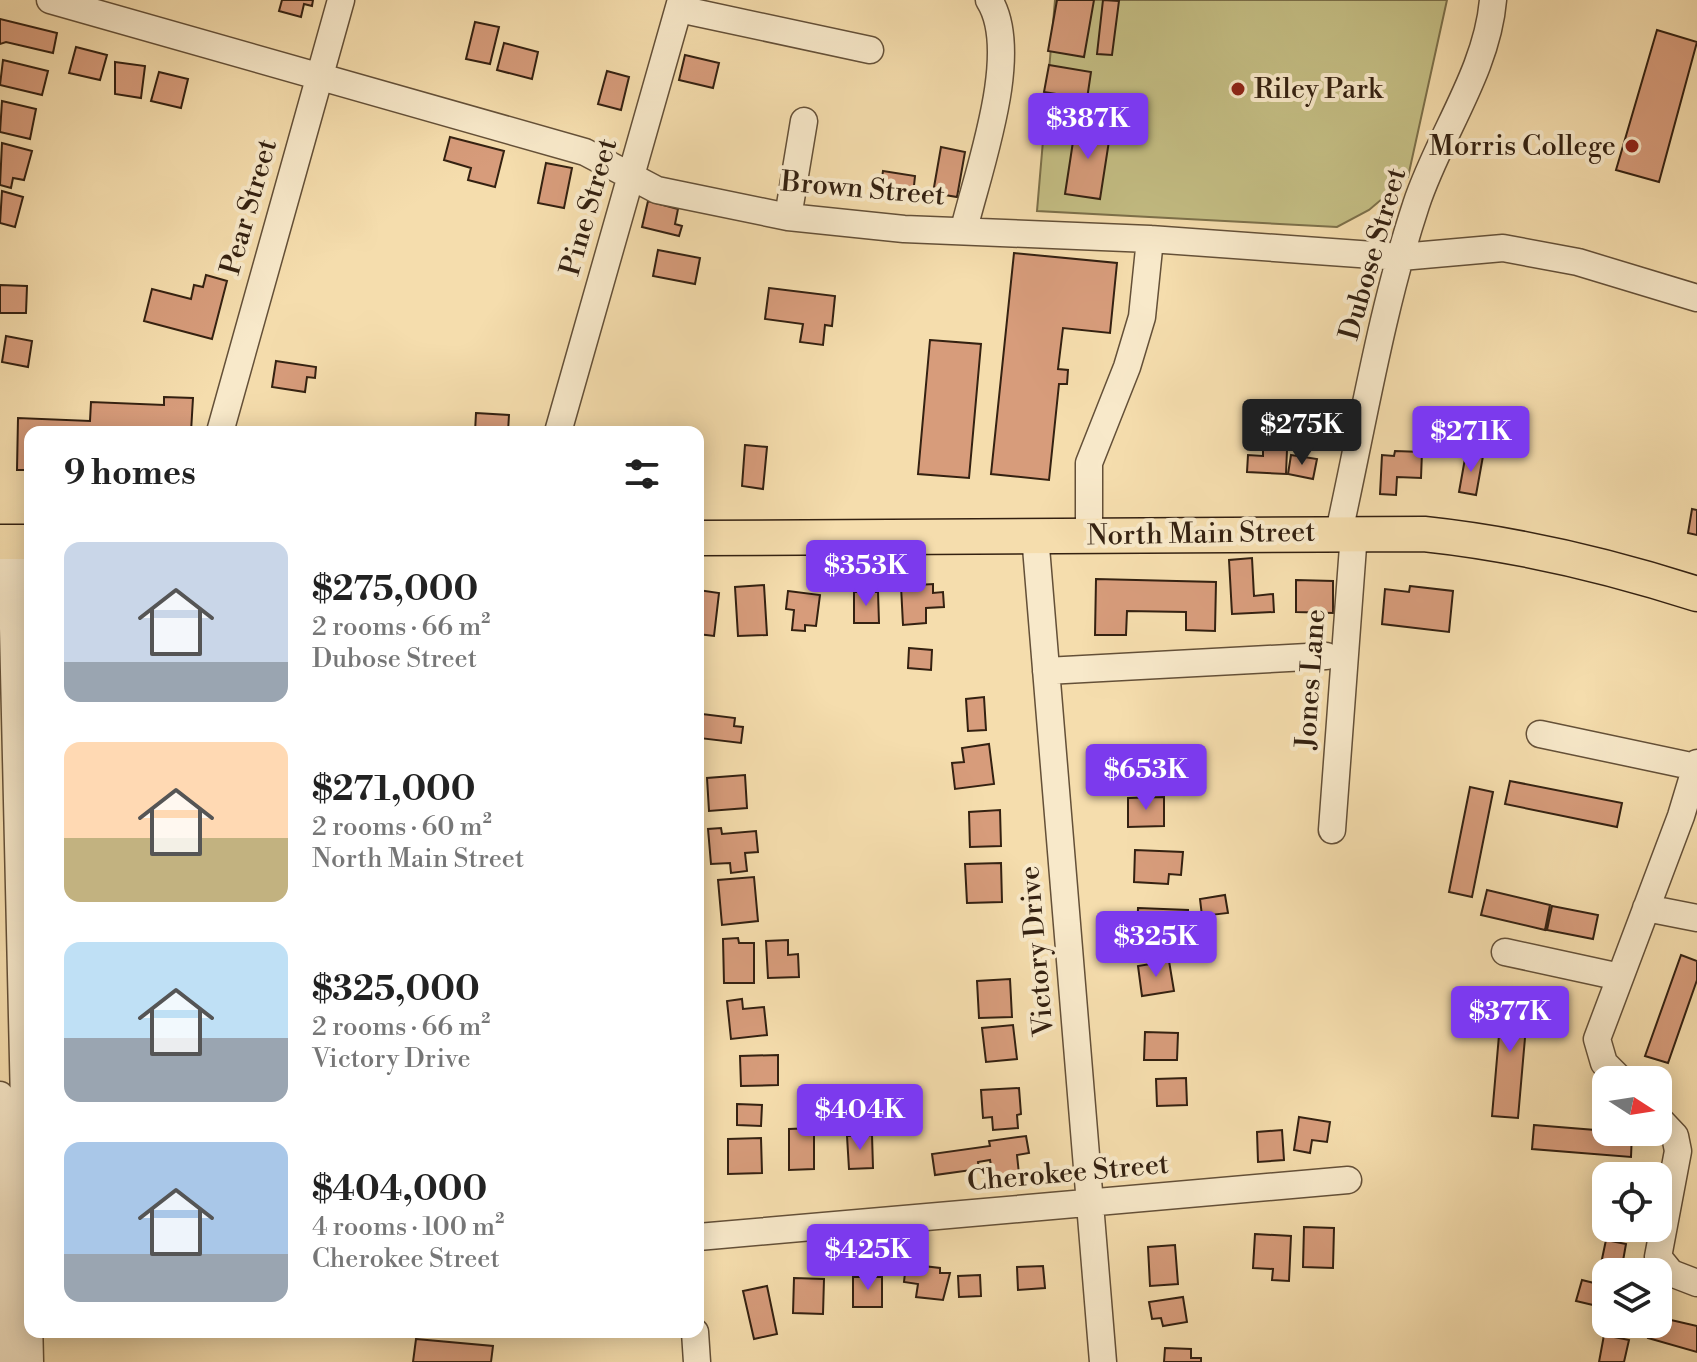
<!DOCTYPE html>
<meta charset="utf-8">
<style>
:root{--surface:#fff;--page:#f6f6f6;--text:#222;--muted:#767676;--accent:#7c3aed}
body{margin:0;font-family:"Libre Bodoni",serif;background:var(--page);color:var(--text);height:100vh;display:flex;flex-direction:column;font-size:30px;white-space:nowrap}
*{box-sizing:border-box;margin:0}
p{font-size:26px;color:var(--muted)}
.icon{flex:none;width:44px;height:44px;fill:none;stroke:currentColor;stroke-width:2;stroke-linecap:round;stroke-linejoin:round}
.map{position:relative;flex:1;overflow:hidden}
.drawer{position:absolute;left:24px;top:426px;width:680px;height:912px;display:flex;flex-direction:column;background:var(--surface);border-radius:16px;box-shadow:0 4px 20px #0003}
.drawer>*{flex:none}
.needle{width:52px;rotate:102deg}
.fabs{position:absolute;left:1592px;top:1066px;display:grid;gap:16px}
.fabs a{display:grid;place-items:center;width:80px;height:80px;border-radius:16px;background:var(--surface);box-shadow:0 4px 20px #0003;font-size:40px}
.price{position:absolute;translate:-50% -68px;padding:0 18px;border-radius:8px;background:var(--accent);color:#fff;font-size:26px;line-height:52px;filter:drop-shadow(0 2px 4px #0008)}
.price::after{content:'';position:absolute;left:50%;top:48px;width:24px;height:18px;margin-left:-12px;background:inherit;clip-path:polygon(0 0,100% 0,50% 100%)}
.price.selected{background:#222;color:#fff}
ul{padding:0;list-style:none}
li{display:flex;align-items:center;gap:24px;height:200px;padding:0 40px}
li span{display:grid;place-items:center;flex:none;width:224px;height:160px;border-radius:16px;color:#555}
li>.icon{margin-inline-start:auto}
span .icon{width:96px;height:96px;fill:#fffc;stroke-width:1}
li b{font-size:34px}
h2{display:flex;justify-content:space-between;align-items:center;height:96px;padding:0 40px;font-size:34px}
.map>svg:first-child{display:block}
.green{fill:#c4be84;stroke:#7c704a;stroke-width:2}
.building{fill:#d79c7b;stroke:#342111;stroke-width:2}
.lines{fill:none;stroke-linecap:round;stroke-linejoin:round}
.minor-casing{stroke:#645038;stroke-width:29}
.major-casing{stroke:#342111;stroke-width:37}
.minor{stroke:#f8e9ca;stroke-width:26}
.major{stroke:#f5ddad;stroke-width:34}
.poi-dot{fill:#8f2418;stroke:#f8e9ca;stroke-width:3}
.labels{text-anchor:middle;dominant-baseline:central;stroke-width:8;stroke-linejoin:round;paint-order:stroke}
.poi-label{font-size:28px;fill:#342111;stroke:#f8e9ca;text-anchor:start}
.street-label{font-size:28px;fill:#342111;stroke:#f8e9ca}
</style>
<div class="map">
<svg width="1697" height="1362" viewBox="0 0 1697 1362">
<rect width="100%" height="100%" fill="#f5ddad"/>
<filter id="stains"><feTurbulence type="fractalNoise" baseFrequency=".0025" numOctaves="4"/><feColorMatrix values="0 0 0 0 .2 0 0 0 0 .09 0 0 0 0 .02 0 0 0 .5 -.17"/></filter>
<radialGradient id="worn" r=".72"><stop offset=".6" stop-color="#630" stop-opacity="0"/><stop offset="1" stop-color="#630" stop-opacity=".3"/></radialGradient>
<!-- green -->
<path class="green" d="M1055,0H1447L1408,177L1369,210L1337,227L1037,211Z"/>
<!-- building -->
<path class="building" d="M282,0H313L312,6L304,4L301,17L279,11Z
M1057,0H1094L1084,57L1048,51Z
M1103,0L1119,1L1112,55L1097,54Z
M0,19L57,33L53,53L6,42L0,44Z
M475,22L499,27L490,64L466,59Z
M1657,30L1697,42L1659,182L1616,170Z
M504,43L538,52L532,79L497,70Z
M76,47L107,55L100,80L69,73Z
M685,55L719,63L713,88L679,80Z
M3,60L48,71L42,95L0,85Z
M115,62L145,66L141,98L115,94Z
M1049,65L1091,72L1087,99L1044,92Z
M607,71L629,77L621,110L598,104Z
M159,72L188,79L181,108L151,101Z
M2,101L36,109L30,139L0,132Z
M1076,122L1111,128L1100,199L1065,194Z
M450,137L504,151L495,187L468,180L471,168L444,160Z
M2,143L32,151L24,180L13,178L11,188L0,185Z
M941,147L965,152L957,197L933,193Z
M546,163L572,168L564,208L538,203Z
M883,171L915,176L913,195L880,190Z
M2,191L23,197L15,227L0,223Z
M648,201L678,209L675,224L682,226L679,236L642,227Z
M658,250L700,258L695,284L653,276Z
M1014,253L1117,263L1110,333L1063,328L1058,369L1068,370L1067,384H1059L1049,480L991,474Z
M206,275L227,281L212,339L144,321L152,289L191,299L194,285L203,287Z
M0,285L27,286L26,313H0Z
M769,288L835,296L832,326L825,325L823,345L800,342L803,324L765,319Z
M6,336L32,341L28,367L2,362Z
M930,340L981,344L969,478L918,474Z
M276,361L316,367L315,378L307,377L305,392L272,387Z
M164,397L193,398L191,432H30V470H17L18,418L90,421L91,402L164,405Z
M476,413L509,415L508,432H475Z
M745,445L767,447L763,489L742,486Z
M1263,449L1287,450L1286,474L1247,472L1248,455L1263,456Z
M1395,451L1422,452L1421,478L1397,477L1396,495L1380,494L1382,455L1394,456Z
M1466,453L1483,456L1476,495L1459,492Z
M1291,455L1317,459L1313,479L1288,474Z
M1692,509L1697,510V535L1688,533Z
M1252,558L1254,596L1273,594L1274,612L1232,614L1229,560Z
M1096,579L1216,582L1215,631L1186,630V612L1127,611L1126,635H1095Z
M1296,580L1333,581V613L1296,612Z
M933,584V593L943,592L944,607L926,608V623L903,625L901,586Z
M764,585L767,635L738,636L735,587Z
M1410,586L1453,591L1449,632L1382,624L1385,589L1409,592Z
M698,590L719,593L714,636L698,634Z
M788,591L820,595L816,626L805,625V631L792,630L794,610L786,609Z
M854,592H878L879,623H854Z
M909,648L932,650L931,670L908,668Z
M984,697L986,730L968,731L966,699Z
M702,714L735,718L734,726L743,727L741,743L699,738Z
M989,744L994,784L955,789L952,763L964,762L962,748Z
M745,775L747,808L709,811L707,778Z
M1510,781L1622,803L1617,827L1505,804Z
M1470,787L1493,792L1472,897L1449,892Z
M1164,797V826L1128,827V798Z
M1000,810L1001,846L970,847L969,812Z
M721,828L722,834L756,831L758,852L745,853L747,871L731,873L730,863L711,864L708,829Z
M1135,850L1183,852L1181,875L1169,874L1168,884L1134,882Z
M1001,863L1002,902L967,903L965,864Z
M754,877L758,921L722,925L718,880Z
M1487,890L1550,905L1545,930L1481,915Z
M1225,895L1228,913L1202,916L1200,899Z
M1552,906L1598,915L1593,939L1547,930Z
M1138,908L1188,910V922L1181,921V940L1137,939Z
M738,938L739,943H754V983H724L723,939Z
M788,940V955L798,954L799,977L768,978L766,941Z
M1681,955L1697,961V980L1668,1063L1645,1056Z
M1169,961L1174,991L1142,996L1138,966Z
M1010,979L1012,1017L979,1018L977,981Z
M1503,989L1529,992L1518,1118L1492,1116Z
M742,999L743,1009L764,1007L767,1035L731,1039L727,1001Z
M1013,1025L1017,1059L986,1062L982,1028Z
M1145,1032L1178,1033L1177,1060H1144Z
M778,1055V1085L741,1086L740,1056Z
M1186,1078L1187,1105L1157,1106L1156,1079Z
M1019,1088L1021,1114L1017,1115L1018,1128L993,1130L992,1117L983,1118L981,1090Z
M737,1104L762,1105L761,1126L737,1125Z
M1299,1117L1330,1122L1327,1142L1312,1140L1310,1153L1294,1150Z
M1534,1125L1632,1133L1631,1157L1532,1149Z
M814,1128V1169L789,1170V1129Z
M1282,1130L1284,1160L1258,1162L1257,1132Z
M872,1135L873,1168L849,1169L847,1136Z
M1026,1136L1029,1153L1017,1155L1019,1174L993,1177L990,1160L978,1162L979,1169L935,1175L932,1154L990,1146L989,1141Z
M761,1138L762,1173L728,1174V1139Z
M1304,1227L1334,1228L1333,1268L1303,1267Z
M1255,1234L1291,1236L1289,1281L1272,1280L1273,1269L1253,1268Z
M1606,1240L1626,1244L1621,1272H1606V1279L1598,1278Z
M1175,1245L1178,1284L1150,1286L1148,1247Z
M906,1264L940,1268V1273H950L943,1300L916,1297L918,1284L904,1282Z
M1043,1266L1045,1288L1018,1290L1017,1267Z
M980,1275L981,1296L959,1297L958,1276Z
M853,1277H882V1307H853Z
M794,1278L824,1279L823,1314L793,1313Z
M1582,1280L1598,1284L1593,1305L1576,1301Z
M767,1286L777,1334L754,1339L743,1291Z
M1183,1297L1187,1322L1163,1326L1161,1318L1152,1319L1149,1302Z
M1658,1317L1697,1326V1352L1648,1338L1651,1324H1658Z
M1609,1324H1631L1629,1336L1607,1332Z
M1604,1335L1629,1340L1624,1362H1599Z
M416,1339L493,1346L491,1362H413Z
M1165,1348L1191,1349V1358H1201V1362H1164Z"/>
<g class="lines">
<!-- minor casing -->
<g class="minor-casing">
<path id="minor" d="M50,0L585,152L657,190L788,217L904,229L1150,239L1401,257L1503,248L1578,262L1697,298
M679,9L870,50
M788,217L804,121
M964,229C978,171 1022,52 989,0
M220,432L341,0
M558,432L681,0
M1339,532C1363,424 1381,311 1416,205C1438,137 1487,72 1493,0
M1035,535L1103,1362
M1089,535V463L1127,367L1142,317L1150,239
M11,542L30,1362
M1046,671L1326,656
M1540,734L1696,767
M1332,830L1354,533
M1646,908L1697,918
M1505,952L1620,977
M1621,1080L1604,1063L1597,1039L1681,816L1697,763
M0,1095L4,1362
M1658,1118L1675,1136L1678,1151L1658,1257L1671,1273L1697,1283
M698,1237L1348,1180
M695,1332L697,1362"/>
</g>
<!-- major casing -->
<g class="major-casing">
<path id="major" d="M698,538L1424,534C1518,544 1607,565 1697,594
M0,542H30"/>
</g>
<!-- minor -->
<use href="#minor" class="minor"/>
<!-- major -->
<use href="#major" class="major"/>
</g>
<!-- markers -->
<g class="poi-dot">
<circle cx="1238" cy="89" r="8"/>
<circle cx="1632" cy="146" r="8"/>
</g>
<g class="labels">
<!-- poi labels -->
<g class="poi-label">
<text x="1254" y="89">Riley Park</text>
<text x="1616" y="146" text-anchor="end">Morris College</text>
</g>
<!-- street labels -->
<g class="street-label">
<text transform="translate(863 189) rotate(5)">Brown Street</text>
<text transform="translate(249 207) rotate(-74)">Pear Street</text>
<text transform="translate(589 207) rotate(-74)">Pine Street</text>
<text transform="translate(1373 254) rotate(-74)">Dubose Street</text>
<text transform="translate(1201 534) rotate(-1)">North Main Street</text>
<text transform="translate(1311 679) rotate(-86)">Jones Lane</text>
<text transform="translate(1037 951) rotate(-95)">Victory Drive</text>
<text transform="translate(1068 1173) rotate(-5)">Cherokee Street</text>
</g>
</g>
<rect width="100%" height="100%" filter="url(#stains)"/>
<rect width="100%" height="100%" fill="url(#worn)"/>
</svg>
<div class="fabs">
<a><svg class="needle" viewBox="-14 -14 28 28"><path d="M0-13l5 13h-10z" fill="#e53935"/><path d="M0 13l5-13h-10z" fill="#767676"/></svg></a>
<a><svg class="icon" aria-label="locate" viewBox="0 0 24 24"><circle cx="12" cy="12" r="6"/><path d="M12 2v4M12 18v4M2 12h4M18 12h4"/></svg></a>
<a><svg class="icon" aria-label="layers" viewBox="0 0 24 24"><path d="M12 4l9 5-9 5-9-5zM3 14l9 5 9-5"/></svg></a>
</div>
<b class="price" style="left:1088px;top:161px">$387K</b>
<b class="price selected" style="left:1302px;top:467px">$275K</b>
<b class="price" style="left:1471px;top:474px">$271K</b>
<b class="price" style="left:866px;top:608px">$353K</b>
<b class="price" style="left:1146px;top:812px">$653K</b>
<b class="price" style="left:1156px;top:979px">$325K</b>
<b class="price" style="left:1510px;top:1054px">$377K</b>
<b class="price" style="left:860px;top:1152px">$404K</b>
<b class="price" style="left:868px;top:1292px">$425K</b>
<section class="drawer">
<h2>9 homes<svg class="icon" aria-label="filters" viewBox="0 0 24 24"><path d="M4 7h16M4 17h16"/><circle cx="9" cy="7" r="2"/><circle cx="15" cy="17" r="2"/></svg></h2>
<ul>
<li><span style="background:linear-gradient(#c9d6e8 75%,#9aa5b1 0)"><svg class="icon" aria-label="home" viewBox="0 0 24 24"><path d="M3 11l9-7 9 7M6 9v11h12V9"/></svg></span><div><b>$275,000</b><p>2 rooms · 66 m²</p><p>Dubose Street</p></div></li>
<li><span style="background:linear-gradient(#ffd9b3 60%,#c2b280 0)"><svg class="icon" aria-label="home" viewBox="0 0 24 24"><path d="M3 11l9-7 9 7M6 9v11h12V9"/></svg></span><div><b>$271,000</b><p>2 rooms · 60 m²</p><p>North Main Street</p></div></li>
<li><span style="background:linear-gradient(#bfe0f5 60%,#9aa5b1 0)"><svg class="icon" aria-label="home" viewBox="0 0 24 24"><path d="M3 11l9-7 9 7M6 9v11h12V9"/></svg></span><div><b>$325,000</b><p>2 rooms · 66 m²</p><p>Victory Drive</p></div></li>
<li><span style="background:linear-gradient(#a9c7e8 70%,#9aa5b1 0)"><svg class="icon" aria-label="home" viewBox="0 0 24 24"><path d="M3 11l9-7 9 7M6 9v11h12V9"/></svg></span><div><b>$404,000</b><p>4 rooms · 100 m²</p><p>Cherokee Street</p></div></li>
</ul>
</section>
</div>
